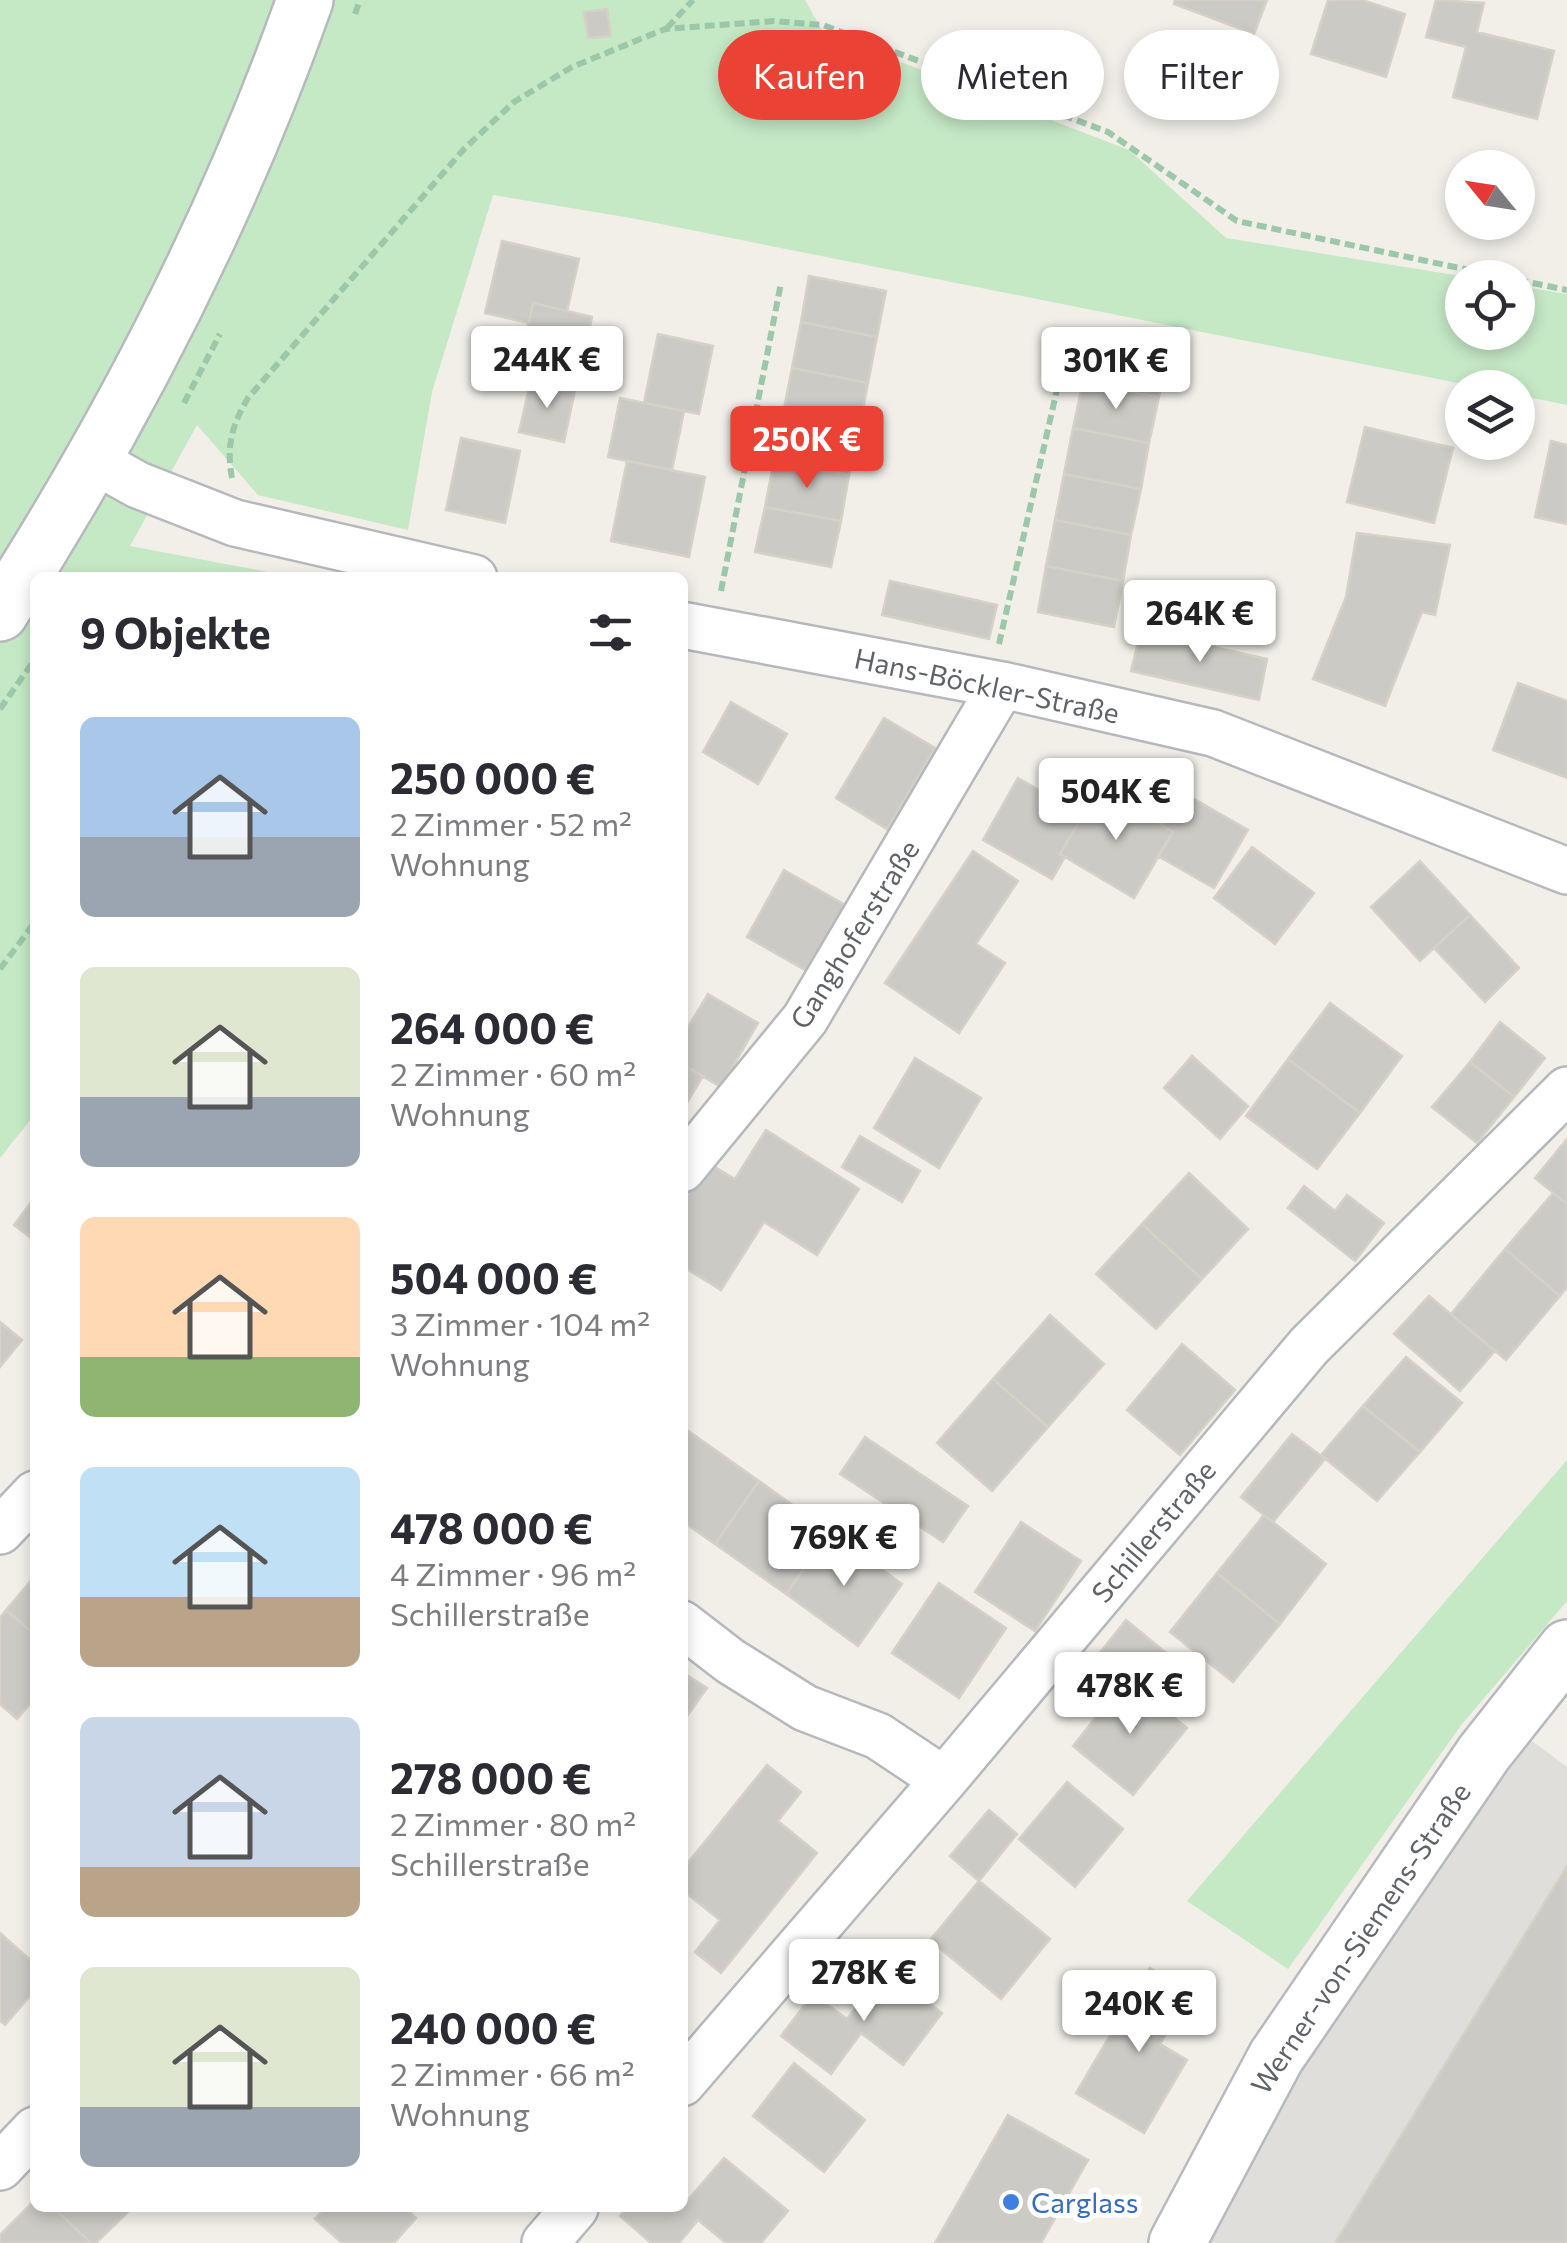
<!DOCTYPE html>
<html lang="de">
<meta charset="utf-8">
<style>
:root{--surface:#fff;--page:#f2f2f3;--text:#2b2b33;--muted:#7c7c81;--accent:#ea4335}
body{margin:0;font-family:Commissioner,sans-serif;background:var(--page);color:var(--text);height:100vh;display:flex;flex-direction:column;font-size:38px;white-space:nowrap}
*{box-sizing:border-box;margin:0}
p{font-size:32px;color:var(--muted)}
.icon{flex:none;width:55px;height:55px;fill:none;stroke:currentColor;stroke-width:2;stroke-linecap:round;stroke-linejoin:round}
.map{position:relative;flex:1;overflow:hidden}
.side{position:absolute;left:30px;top:572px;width:658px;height:1640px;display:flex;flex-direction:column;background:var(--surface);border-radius:15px;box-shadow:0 5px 15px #0003}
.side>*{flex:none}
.hud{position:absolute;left:718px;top:30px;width:698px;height:90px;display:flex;gap:20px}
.needle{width:65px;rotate:300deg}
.fabs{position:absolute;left:1445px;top:150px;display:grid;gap:20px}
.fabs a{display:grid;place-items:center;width:90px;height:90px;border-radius:50%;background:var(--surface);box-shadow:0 5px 15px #0003;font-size:50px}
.price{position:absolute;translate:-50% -85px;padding:0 22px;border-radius:10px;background:#fff;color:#222;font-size:32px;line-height:65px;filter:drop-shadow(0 2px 5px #0008)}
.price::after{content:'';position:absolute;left:50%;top:60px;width:30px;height:22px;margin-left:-15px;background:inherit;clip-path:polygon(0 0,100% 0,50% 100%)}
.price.current{background:var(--accent);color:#fff}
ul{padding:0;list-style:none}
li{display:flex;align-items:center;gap:30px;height:250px;padding:0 50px}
li span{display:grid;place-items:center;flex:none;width:280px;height:200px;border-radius:15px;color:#555}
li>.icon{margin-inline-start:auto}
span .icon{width:120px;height:120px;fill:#fffc;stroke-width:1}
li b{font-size:42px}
h2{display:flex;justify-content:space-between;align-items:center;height:120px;padding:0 50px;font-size:42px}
.pill{padding:0 35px;border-radius:45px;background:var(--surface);box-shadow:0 5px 15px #0003;font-size:35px;line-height:90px}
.pill.current{background:var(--accent);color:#fff}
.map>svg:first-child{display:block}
.industrial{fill:#e0deda}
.green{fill:#c5e8c5}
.building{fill:#cccac5;stroke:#d6d1c6;stroke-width:2.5}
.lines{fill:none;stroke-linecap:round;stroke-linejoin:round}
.street-casing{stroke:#b5b8bc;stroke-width:50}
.secondary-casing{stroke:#b6babf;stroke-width:60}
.path{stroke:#9cc7a9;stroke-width:6;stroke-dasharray:10 5;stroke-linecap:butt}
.street{stroke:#fff;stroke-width:45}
.secondary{stroke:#fff;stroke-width:55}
.shop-dot{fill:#3f7fe0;stroke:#fff;stroke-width:4}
.labels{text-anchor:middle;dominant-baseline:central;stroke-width:10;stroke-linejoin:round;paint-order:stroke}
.street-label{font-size:28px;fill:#5f6368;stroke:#fff}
.shop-label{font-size:28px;fill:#366cbe;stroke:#fff;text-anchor:start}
</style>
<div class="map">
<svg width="1567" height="2243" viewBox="0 0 1567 2243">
<rect width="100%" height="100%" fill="#f1efe8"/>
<!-- industrial -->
<path class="industrial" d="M1524,1735L1567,1767V2243H1207L1342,1993Z"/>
<!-- green -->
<path class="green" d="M0,0H805L823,32L1129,150L1226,238L1467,277L1462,278V332H1518V286L1567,294V405L1518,395V388L1478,387L631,218L493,195L432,392L408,530L258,495L197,425L130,546L295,577L35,578V1114L0,1158Z
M1567,1460V1601L1462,1724L1288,1969L1187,1901Z"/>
<!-- building -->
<path class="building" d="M1175,0H1267L1254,34L1174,4Z
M1328,0H1362L1405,14L1386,77L1311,54Z
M1436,0L1484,3L1477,32L1554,51L1537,119L1453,97L1466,47L1426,37Z
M607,9L611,36L588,38L584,12Z
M502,241L579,259L567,311L533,303L529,323L485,313Z
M809,276L886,291L877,337L801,322Z
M533,303L592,317L575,390L516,377Z
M801,322L877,337L868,383L792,368Z
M658,334L713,346L699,414L644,403Z
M1091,336L1167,350L1159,397L1083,382Z
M792,368L868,383L859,429L783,414Z
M531,380L575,390L564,442L519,432Z
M1083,382L1159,397L1149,443L1073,428Z
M620,398L684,411L672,470L608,457Z
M783,414L859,429L849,475L774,460Z
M1365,427L1453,448L1434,523L1347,502Z
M1073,428L1149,443L1141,489L1064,474Z
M461,438L520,451L505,523L446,510Z
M1551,441L1567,445V524L1535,517Z
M774,460L849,475L841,521L765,507Z
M627,461L705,477L689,557L611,541Z
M1064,474L1141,489L1131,535L1055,520Z
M765,507L841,521L831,567L755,552Z
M1055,520L1131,535L1123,581L1046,566Z
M1357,533L1450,545L1435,615L1422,612L1385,706L1313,679L1346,597Z
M1046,566L1123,581L1114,627L1038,612Z
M890,581L997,605L989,639L882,615Z
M1141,631L1267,659L1259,700L1131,671Z
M1518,683L1567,701V778L1493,750Z
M731,702L787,734L758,784L703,752Z
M884,718L935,748L887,829L836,798Z
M1018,778L1083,815L1060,854L1065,857L1052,879L983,840Z
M1099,788L1173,832L1134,898L1060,854Z
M1182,792L1248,830L1214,888L1158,856L1173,832L1162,826Z
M1252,847L1314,893L1275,944L1214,898Z
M973,851L1018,881L976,944L1005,963L959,1033L885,983Z
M1420,861L1470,915L1420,961L1371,907Z
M784,870L845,905L807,971L747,937Z
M1470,915L1519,968L1485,1002L1434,948Z
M708,994L758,1023L721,1087L682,1064L685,1059L682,1057V1037Z
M1330,1003L1402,1056L1360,1113L1288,1059Z
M1500,1022L1545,1058L1514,1097L1470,1062Z
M1192,1056L1248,1106L1220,1139L1164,1088Z
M915,1058L981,1098L939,1168L874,1128Z
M1288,1059L1360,1113L1317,1169L1246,1116Z
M1470,1062L1514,1097L1477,1143L1432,1107Z
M682,1064L703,1076L682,1111Z
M766,1130L859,1189L817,1255L764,1222L721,1290L682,1266V1203L708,1163L735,1179Z
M860,1136L920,1171L902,1202L842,1167Z
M1567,1139V1204L1535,1178Z
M1189,1173L1248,1229L1202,1279L1142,1224Z
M1304,1186L1335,1211L1347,1195L1384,1223L1355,1261L1288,1208Z
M1553,1193L1567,1204V1287L1560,1296L1505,1249Z
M35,1197V1241L14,1225Z
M1142,1224L1202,1279L1156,1329L1096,1274Z
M1505,1249L1560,1296L1506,1360L1451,1314Z
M1429,1296L1495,1351L1460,1391L1394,1334Z
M1050,1315L1104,1364L1048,1427L993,1379Z
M0,1322L22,1340L0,1367Z
M1182,1344L1235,1390L1180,1455L1127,1410Z
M1406,1357L1462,1403L1420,1452L1363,1406Z
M993,1379L1048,1427L992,1491L937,1443Z
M1363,1406L1420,1452L1377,1501L1321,1455Z
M687,1430L759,1481L715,1544L682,1521V1436Z
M1292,1434L1325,1459L1273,1522L1241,1497Z
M865,1437L968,1506L943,1542L840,1474Z
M759,1481L830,1532L786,1594L715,1544Z
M1264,1515L1326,1564L1280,1624L1217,1573Z
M1021,1522L1081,1561L1035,1631L975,1592Z
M830,1532L902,1584L858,1646L786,1594Z
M1217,1573L1280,1624L1233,1682L1170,1632Z
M35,1576V1635L6,1610Z
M939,1583L1006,1628L959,1698L892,1653Z
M6,1610L35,1635V1698L17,1719L0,1704V1618Z
M1126,1620L1188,1671L1160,1707L1126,1679L1119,1688L1090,1665Z
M682,1672L707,1688L682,1723Z
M1126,1679L1187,1728L1133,1795L1073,1746Z
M767,1765L801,1792L778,1821L817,1853L721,1973L695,1952L720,1920L682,1890V1870Z
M1067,1782L1123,1829L1075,1887L1019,1839Z
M989,1810L1017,1834L979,1881L950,1856Z
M1567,1866V2243H1335Z
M979,1881L1050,1939L1001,1999L930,1940Z
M0,1933L35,1964V1990L5,2025L0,2021Z
M1150,1968L1191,1992L1160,2044L1187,2060L1144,2133L1076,2093Z
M884,1970L942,2013L903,2065L861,2033L831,2074L781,2036L813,1994L847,2019Z
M794,2063L865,2120L824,2172L753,2116Z
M1008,2115L1088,2160L1041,2243H935Z
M724,2158L788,2211L761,2243H726L698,2220L679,2243H651L620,2216L627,2208H682V2199L686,2202Z
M35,2200V2208H54L91,2243H0V2235Z
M54,2208H132L96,2243H91Z
M325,2208H405L416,2218L394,2243H342L315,2219Z"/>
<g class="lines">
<!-- street casing -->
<g class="street-casing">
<path id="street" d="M93,460L138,485L235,523L474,578
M682,625L1002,685L1213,733L1567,871
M682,1169L805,1019L1002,685
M0,1531L35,1494
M682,1624L730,1661L805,1708L878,1736L944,1780
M682,2083L944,1780L1309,1346L1567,1090
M0,2167L35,2130
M545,2243L575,2208"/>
</g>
<!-- secondary casing -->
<g class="secondary-casing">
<path id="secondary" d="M0,613C123,421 229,215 305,0
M1177,2243L1276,2057L1484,1753L1567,1648"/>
</g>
<!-- path -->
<path class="path" d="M355,14L360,0
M667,28L693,0
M1518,280L1567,290
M184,403L220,334
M232,478C226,446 232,425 248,398L464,149L514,102L572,67L665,29L774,21L823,25L1108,132L1237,221L1507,278
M721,591L781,283
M999,644L1061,372
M0,709L35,659
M0,969L35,922"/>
<!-- street -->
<use href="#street" class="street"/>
<!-- secondary -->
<use href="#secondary" class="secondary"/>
</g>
<!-- markers -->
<circle class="shop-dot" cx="1011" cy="2202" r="10"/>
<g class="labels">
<!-- street labels -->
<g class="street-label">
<text transform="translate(987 685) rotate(12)">Hans-Böckler-Straße</text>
<text transform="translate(854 934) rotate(-58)">Ganghoferstraße</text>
<text transform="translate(1153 1531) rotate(-50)">Schillerstraße</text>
<text transform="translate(1360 1938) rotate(-56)">Werner-von-Siemens-Straße</text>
</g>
<!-- shop labels -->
<g class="shop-label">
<text x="1031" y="2202">Carglass</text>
</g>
</g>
</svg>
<div class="fabs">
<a><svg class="needle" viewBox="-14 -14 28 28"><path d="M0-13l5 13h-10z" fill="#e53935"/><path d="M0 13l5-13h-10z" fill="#7c7c81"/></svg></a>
<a><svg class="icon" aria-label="locate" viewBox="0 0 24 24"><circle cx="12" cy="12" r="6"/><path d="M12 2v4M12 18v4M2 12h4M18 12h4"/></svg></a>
<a><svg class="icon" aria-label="layers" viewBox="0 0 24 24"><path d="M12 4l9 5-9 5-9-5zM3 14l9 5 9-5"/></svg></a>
</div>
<b class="price" style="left:547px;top:411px">244K €</b>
<b class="price" style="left:1116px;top:412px">301K €</b>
<b class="price current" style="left:807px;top:491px">250K €</b>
<b class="price" style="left:1200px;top:665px">264K €</b>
<b class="price" style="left:1116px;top:843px">504K €</b>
<b class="price" style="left:844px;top:1589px">769K €</b>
<b class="price" style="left:1130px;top:1737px">478K €</b>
<b class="price" style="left:864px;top:2024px">278K €</b>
<b class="price" style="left:1139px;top:2055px">240K €</b>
<div class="hud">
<a class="pill current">Kaufen</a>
<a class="pill">Mieten</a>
<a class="pill">Filter</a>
</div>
<section class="side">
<h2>9 Objekte<svg class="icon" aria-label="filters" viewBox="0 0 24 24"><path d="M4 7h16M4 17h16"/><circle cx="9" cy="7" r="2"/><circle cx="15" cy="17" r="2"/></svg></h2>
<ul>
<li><span style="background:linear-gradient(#a9c7e8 60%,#9aa5b1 0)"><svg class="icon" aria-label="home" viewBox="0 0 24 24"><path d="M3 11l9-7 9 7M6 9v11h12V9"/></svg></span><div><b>250 000 €</b><p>2 Zimmer · 52 m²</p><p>Wohnung</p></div></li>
<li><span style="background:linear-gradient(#dfe7d0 65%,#9aa5b1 0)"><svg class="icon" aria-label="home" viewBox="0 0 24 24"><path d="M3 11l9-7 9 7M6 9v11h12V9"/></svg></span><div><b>264 000 €</b><p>2 Zimmer · 60 m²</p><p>Wohnung</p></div></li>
<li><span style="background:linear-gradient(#ffd9b3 70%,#8fb573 0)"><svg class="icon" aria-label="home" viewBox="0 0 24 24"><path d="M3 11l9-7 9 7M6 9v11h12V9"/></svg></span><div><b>504 000 €</b><p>3 Zimmer · 104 m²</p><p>Wohnung</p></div></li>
<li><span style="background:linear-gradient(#bfe0f5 65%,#b9a48a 0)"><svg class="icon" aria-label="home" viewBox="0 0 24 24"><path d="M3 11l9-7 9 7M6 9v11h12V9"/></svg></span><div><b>478 000 €</b><p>4 Zimmer · 96 m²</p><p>Schillerstraße</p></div></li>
<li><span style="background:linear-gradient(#c9d6e8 75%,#b9a48a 0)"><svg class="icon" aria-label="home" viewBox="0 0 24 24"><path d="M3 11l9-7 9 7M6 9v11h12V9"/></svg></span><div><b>278 000 €</b><p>2 Zimmer · 80 m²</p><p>Schillerstraße</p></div></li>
<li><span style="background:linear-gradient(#dfe7d0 70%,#9aa5b1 0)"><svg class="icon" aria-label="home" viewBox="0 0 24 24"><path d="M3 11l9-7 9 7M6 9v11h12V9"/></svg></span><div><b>240 000 €</b><p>2 Zimmer · 66 m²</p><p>Wohnung</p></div></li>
</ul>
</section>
</div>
